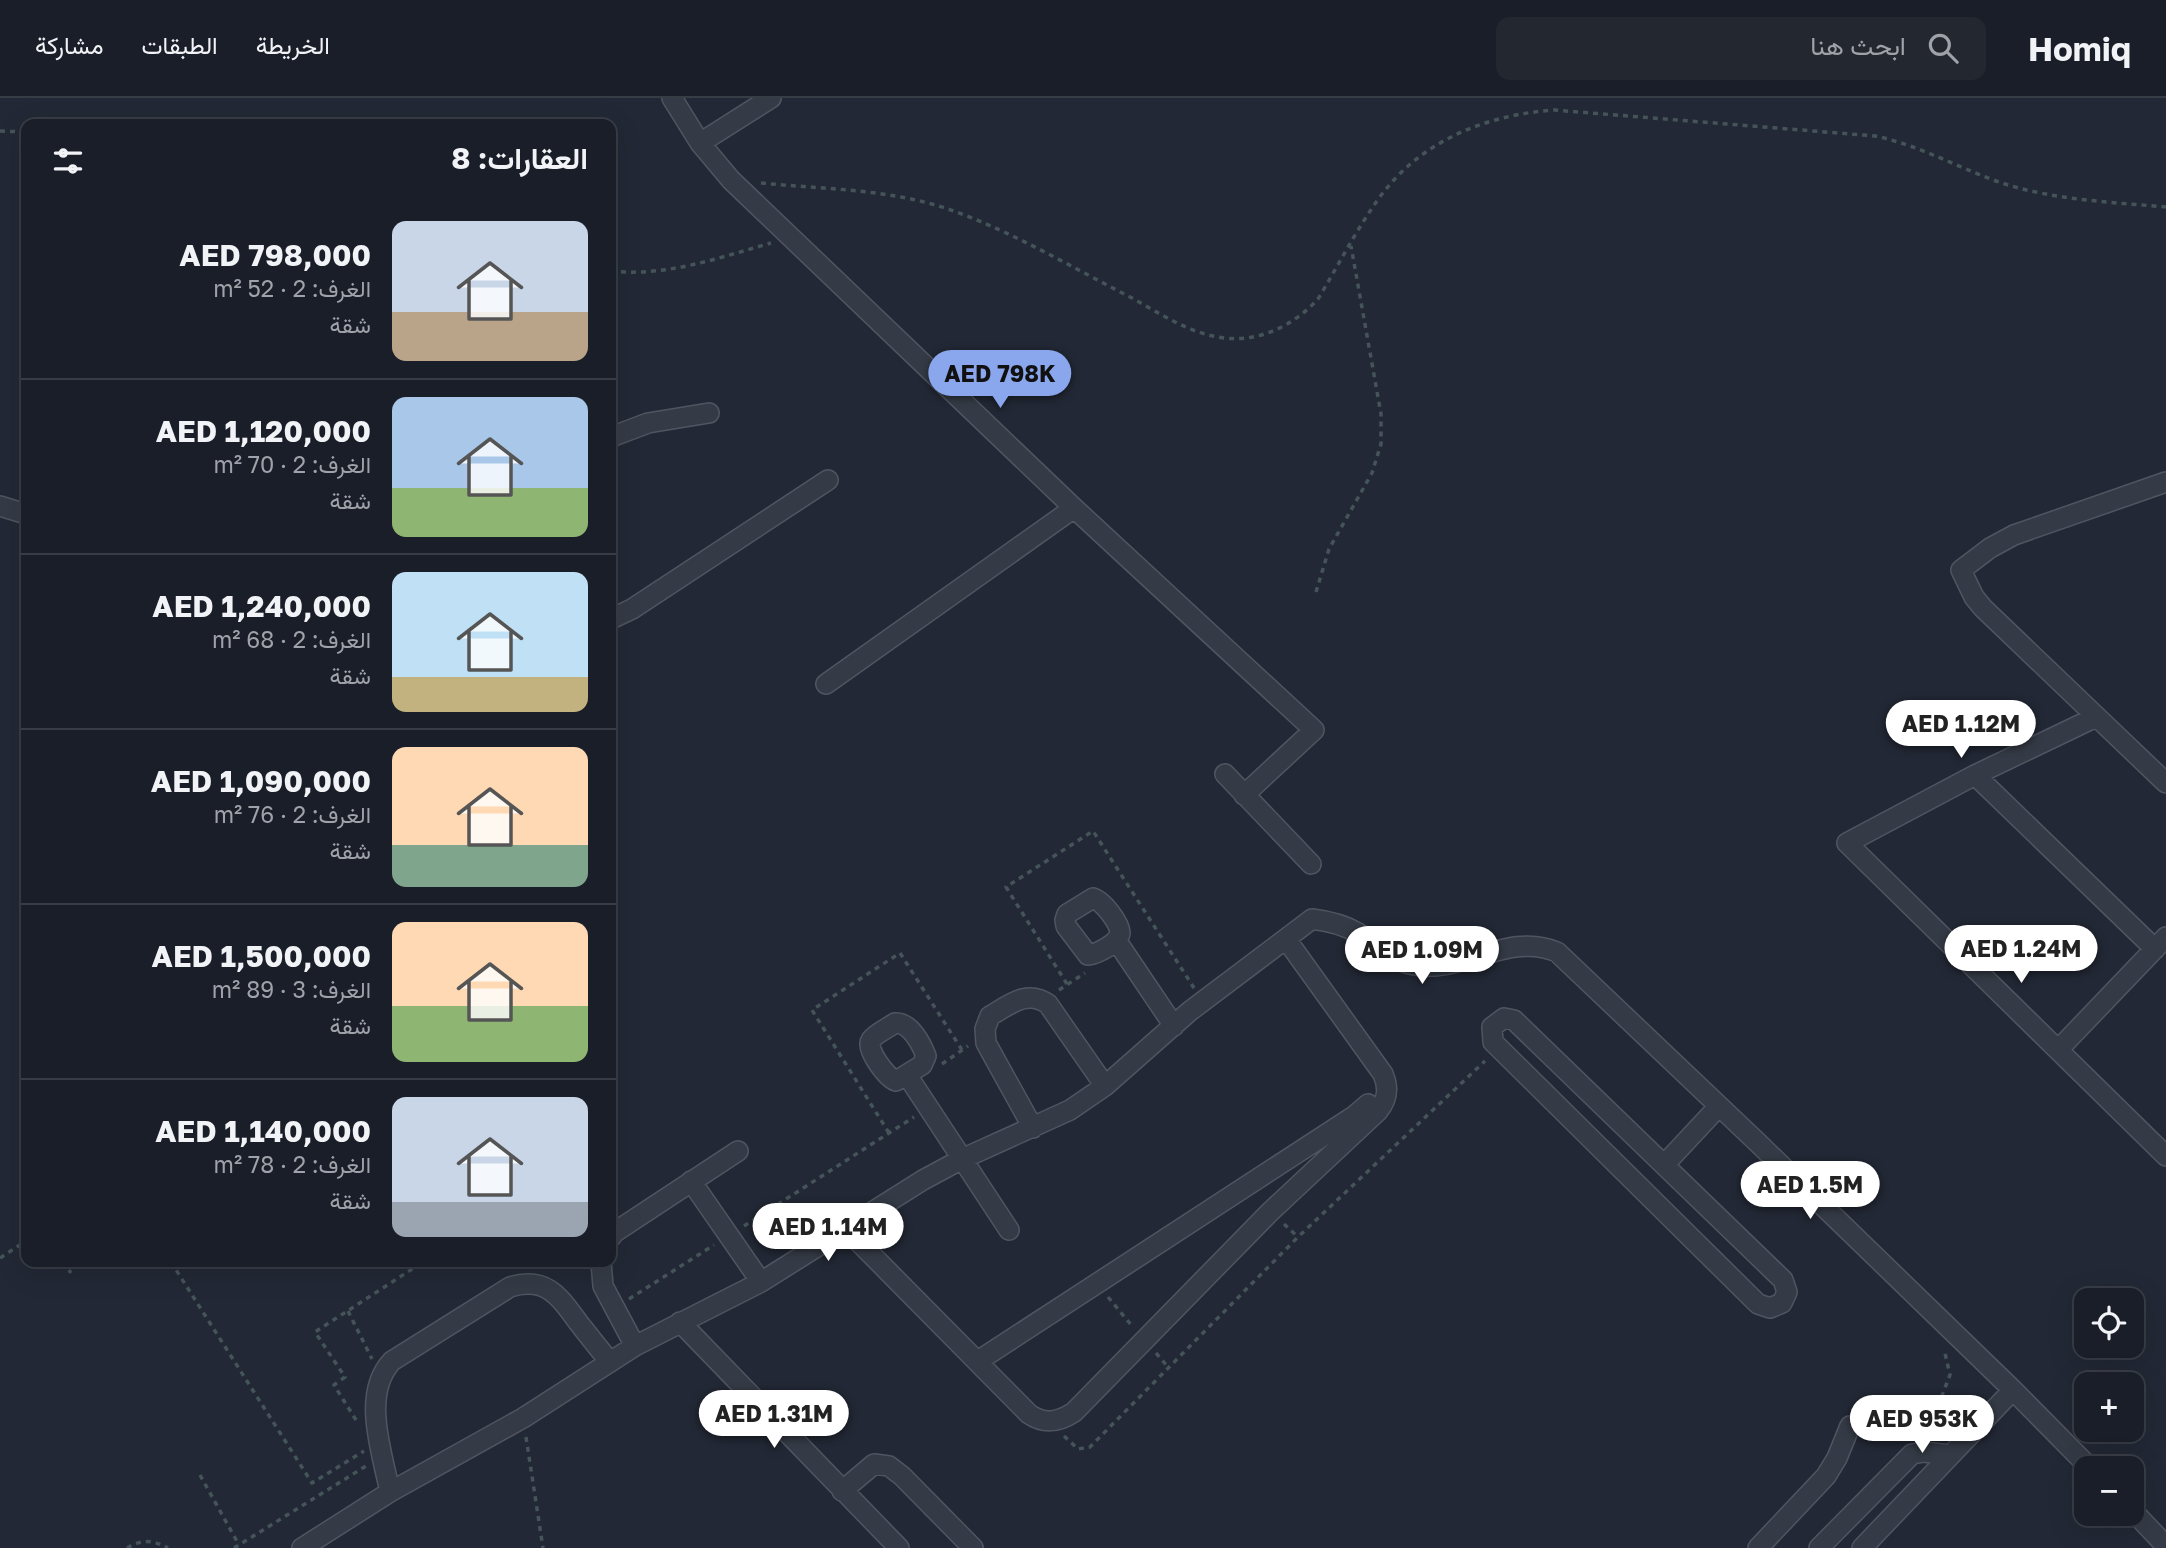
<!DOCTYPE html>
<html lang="ar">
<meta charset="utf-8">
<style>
:root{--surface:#1a1e28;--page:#232730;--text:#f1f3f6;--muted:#9fa2a8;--line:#383c45;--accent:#8aa7ed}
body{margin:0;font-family:"Golos Text",Vazirmatn,sans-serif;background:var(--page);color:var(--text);direction:rtl;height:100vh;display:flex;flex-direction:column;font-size:26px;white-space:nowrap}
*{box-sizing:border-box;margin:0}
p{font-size:23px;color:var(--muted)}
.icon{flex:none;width:38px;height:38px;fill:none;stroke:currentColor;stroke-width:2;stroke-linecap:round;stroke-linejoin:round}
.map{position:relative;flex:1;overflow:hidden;direction:ltr}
.panel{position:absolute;left:21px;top:21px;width:595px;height:1148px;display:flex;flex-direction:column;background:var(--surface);border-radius:14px;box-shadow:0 7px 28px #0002,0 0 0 2px var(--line);direction:rtl}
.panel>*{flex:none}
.controls{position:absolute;left:2074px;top:1190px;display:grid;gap:14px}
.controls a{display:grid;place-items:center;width:70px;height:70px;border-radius:14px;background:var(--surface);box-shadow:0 7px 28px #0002,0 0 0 2px var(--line);font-size:35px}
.price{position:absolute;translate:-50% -60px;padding:0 16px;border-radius:24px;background:#fff;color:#222;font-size:23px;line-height:46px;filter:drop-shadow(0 2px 4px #0008)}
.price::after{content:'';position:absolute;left:50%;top:42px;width:21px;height:16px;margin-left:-10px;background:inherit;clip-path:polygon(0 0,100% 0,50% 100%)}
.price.selected{background:var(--accent);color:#111}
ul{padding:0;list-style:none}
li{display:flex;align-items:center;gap:21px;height:175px;padding:0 28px}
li+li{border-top:2px solid var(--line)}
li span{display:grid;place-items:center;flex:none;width:196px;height:140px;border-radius:14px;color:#555}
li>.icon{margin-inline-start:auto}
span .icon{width:84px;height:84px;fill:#fffc;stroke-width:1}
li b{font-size:30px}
h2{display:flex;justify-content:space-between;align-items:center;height:84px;padding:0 28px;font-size:30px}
header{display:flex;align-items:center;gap:42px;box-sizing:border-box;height:98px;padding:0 35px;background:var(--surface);border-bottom:2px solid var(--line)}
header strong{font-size:33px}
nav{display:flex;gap:38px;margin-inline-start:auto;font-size:24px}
.search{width:490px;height:63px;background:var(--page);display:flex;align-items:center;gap:18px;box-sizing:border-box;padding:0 24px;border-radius:14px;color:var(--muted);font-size:26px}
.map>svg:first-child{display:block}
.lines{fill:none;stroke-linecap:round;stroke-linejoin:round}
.minor-casing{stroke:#505561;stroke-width:22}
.path{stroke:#455458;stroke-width:3.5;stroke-dasharray:5 5;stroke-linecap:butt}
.minor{stroke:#353b46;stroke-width:19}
</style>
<header>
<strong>Homiq</strong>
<div class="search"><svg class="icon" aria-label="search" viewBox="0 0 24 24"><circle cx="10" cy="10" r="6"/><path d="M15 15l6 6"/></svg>ابحث هنا</div>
<nav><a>الخريطة</a><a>الطبقات</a><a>مشاركة</a></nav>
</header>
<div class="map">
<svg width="2166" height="1450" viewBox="0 0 2166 1450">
<rect width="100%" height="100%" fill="#222835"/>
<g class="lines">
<!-- minor casing -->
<g class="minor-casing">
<path id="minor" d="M672,0L700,45L731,82L1074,410L1314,632L1244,697
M700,45L771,0
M611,339L648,325L709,315
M2166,384L2014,437L1990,450L1961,472L1974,499L1983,510L2166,685
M0,408L26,416
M611,521L632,511L828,382
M826,586L1074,410
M2096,619L1975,677L1847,745L2166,1058
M1225,676L1311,766
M1975,677L2155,851
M1093,800C1102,802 1120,825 1120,835C1119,845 1097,856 1088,857L1066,828L1065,822L1067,816Z
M1116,842L1174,928
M1504,920L1514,922L1783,1182L1787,1194L1782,1205L1770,1210L1758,1206L1493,944L1492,929Z
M895,925C910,924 921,945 926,958L922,967L896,983C887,980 865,951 871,942C876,935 888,930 895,925Z
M2058,952L2166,839
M907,977L1009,1132
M1033,1030L986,945L985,931L990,918C1009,907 1027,891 1048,906L1105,988
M1664,1067L1719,1008
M691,1083L761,1184
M845,1130L1029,1316C1045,1327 1059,1324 1074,1314L1270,1114L1378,1013C1388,1001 1389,990 1383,976L1286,841
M611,1139L615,1134L738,1053
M601,1164L603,1188L635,1248
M680,1224L899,1450
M978,1263L1354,1018L1368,1006
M842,1393L874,1366L889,1368L902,1378L973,1450
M390,1394C382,1354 361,1296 392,1263L510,1189C546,1178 559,1198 578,1224C589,1238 599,1251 610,1264
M2132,1412L2166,1448
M302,1450L390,1394L523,1320L635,1248L761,1184L923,1082L962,1061L1070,1012L1105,988L1190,913L1312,821C1329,823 1344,827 1358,835C1378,847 1391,863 1414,867C1462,876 1508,833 1557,854L1756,1043L2013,1292L2090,1370
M1758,1450L1826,1378L1837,1360L1850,1328
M1819,1450L1912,1356L1924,1354L1950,1357
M1862,1450L2013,1292"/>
</g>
<!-- path -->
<path class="path" d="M0,33L26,34
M761,85C822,91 887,91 945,110C1010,132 1071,169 1132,200C1161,216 1190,236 1224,240C1261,244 1294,227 1318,201C1338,168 1355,134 1377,103C1418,44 1484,17 1554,12L1875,38C1918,47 1955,68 1996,83C2050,102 2109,104 2166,109
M611,173C666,179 718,160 771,145
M1316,494L1329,451L1372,375L1381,346V316L1351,148
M1067,886L1006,789L1093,733L1194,890
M1059,892L1085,875
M942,966L968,948
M889,1035L812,912L900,855L962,952
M1284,1126L1298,1139
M744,1128L914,1019
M0,1160L26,1143
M63,1164L71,1175
M171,1164L312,1385L364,1353
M1108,1199L1132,1228
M629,1201L714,1147
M348,1213L372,1261
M1156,1255L1168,1269
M356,1322L334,1287L345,1279L315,1234L423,1164
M1927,1336L1950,1277L1944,1251
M1064,1338L1078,1351L1090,1349L1298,1139L1485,963
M526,1339L543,1450
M200,1377L239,1447
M127,1450C142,1441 153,1442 168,1450
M234,1450L366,1368"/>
<!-- minor -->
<use href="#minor" class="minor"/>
</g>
</svg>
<div class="controls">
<a><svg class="icon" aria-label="locate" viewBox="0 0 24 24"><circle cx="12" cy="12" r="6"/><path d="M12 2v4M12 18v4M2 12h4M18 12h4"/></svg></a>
<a>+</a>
<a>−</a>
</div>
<b class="price selected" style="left:1000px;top:312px">AED 798K</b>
<b class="price" style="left:1961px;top:662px">AED 1.12M</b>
<b class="price" style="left:2021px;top:887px">AED 1.24M</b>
<b class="price" style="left:1422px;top:888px">AED 1.09M</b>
<b class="price" style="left:1810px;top:1123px">AED 1.5M</b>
<b class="price" style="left:828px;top:1165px">AED 1.14M</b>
<b class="price" style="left:774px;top:1352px">AED 1.31M</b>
<b class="price" style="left:1922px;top:1357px">AED 953K</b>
<section class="panel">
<h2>العقارات: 8<svg class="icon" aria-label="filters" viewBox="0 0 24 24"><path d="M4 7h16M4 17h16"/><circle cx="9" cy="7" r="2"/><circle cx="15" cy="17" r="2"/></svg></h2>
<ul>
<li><span style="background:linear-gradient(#c9d6e8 65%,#b9a48a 0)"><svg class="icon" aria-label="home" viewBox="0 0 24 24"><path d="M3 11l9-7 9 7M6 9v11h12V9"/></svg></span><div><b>AED 798,000</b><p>الغرف: 2 · 52 m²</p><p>شقة</p></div></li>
<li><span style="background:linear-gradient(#a9c7e8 65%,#8fb573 0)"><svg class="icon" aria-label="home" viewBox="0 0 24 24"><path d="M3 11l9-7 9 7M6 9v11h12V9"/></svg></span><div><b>AED 1,120,000</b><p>الغرف: 2 · 70 m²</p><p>شقة</p></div></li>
<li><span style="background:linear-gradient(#bfe0f5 75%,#c2b280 0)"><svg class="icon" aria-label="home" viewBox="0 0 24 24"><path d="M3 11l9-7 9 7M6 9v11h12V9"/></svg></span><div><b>AED 1,240,000</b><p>الغرف: 2 · 68 m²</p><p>شقة</p></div></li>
<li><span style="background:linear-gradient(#ffd9b3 70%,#7fa58c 0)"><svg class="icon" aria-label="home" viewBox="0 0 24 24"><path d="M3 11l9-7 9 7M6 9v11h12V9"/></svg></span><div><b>AED 1,090,000</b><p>الغرف: 2 · 76 m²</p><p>شقة</p></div></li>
<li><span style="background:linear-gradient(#ffd9b3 60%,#8fb573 0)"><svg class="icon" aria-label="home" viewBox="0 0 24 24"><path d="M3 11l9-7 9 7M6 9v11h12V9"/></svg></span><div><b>AED 1,500,000</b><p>الغرف: 3 · 89 m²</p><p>شقة</p></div></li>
<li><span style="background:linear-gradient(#c9d6e8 75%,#9aa5b1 0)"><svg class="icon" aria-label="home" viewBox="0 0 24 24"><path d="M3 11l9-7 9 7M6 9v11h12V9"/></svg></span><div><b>AED 1,140,000</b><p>الغرف: 2 · 78 m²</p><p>شقة</p></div></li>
</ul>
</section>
</div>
